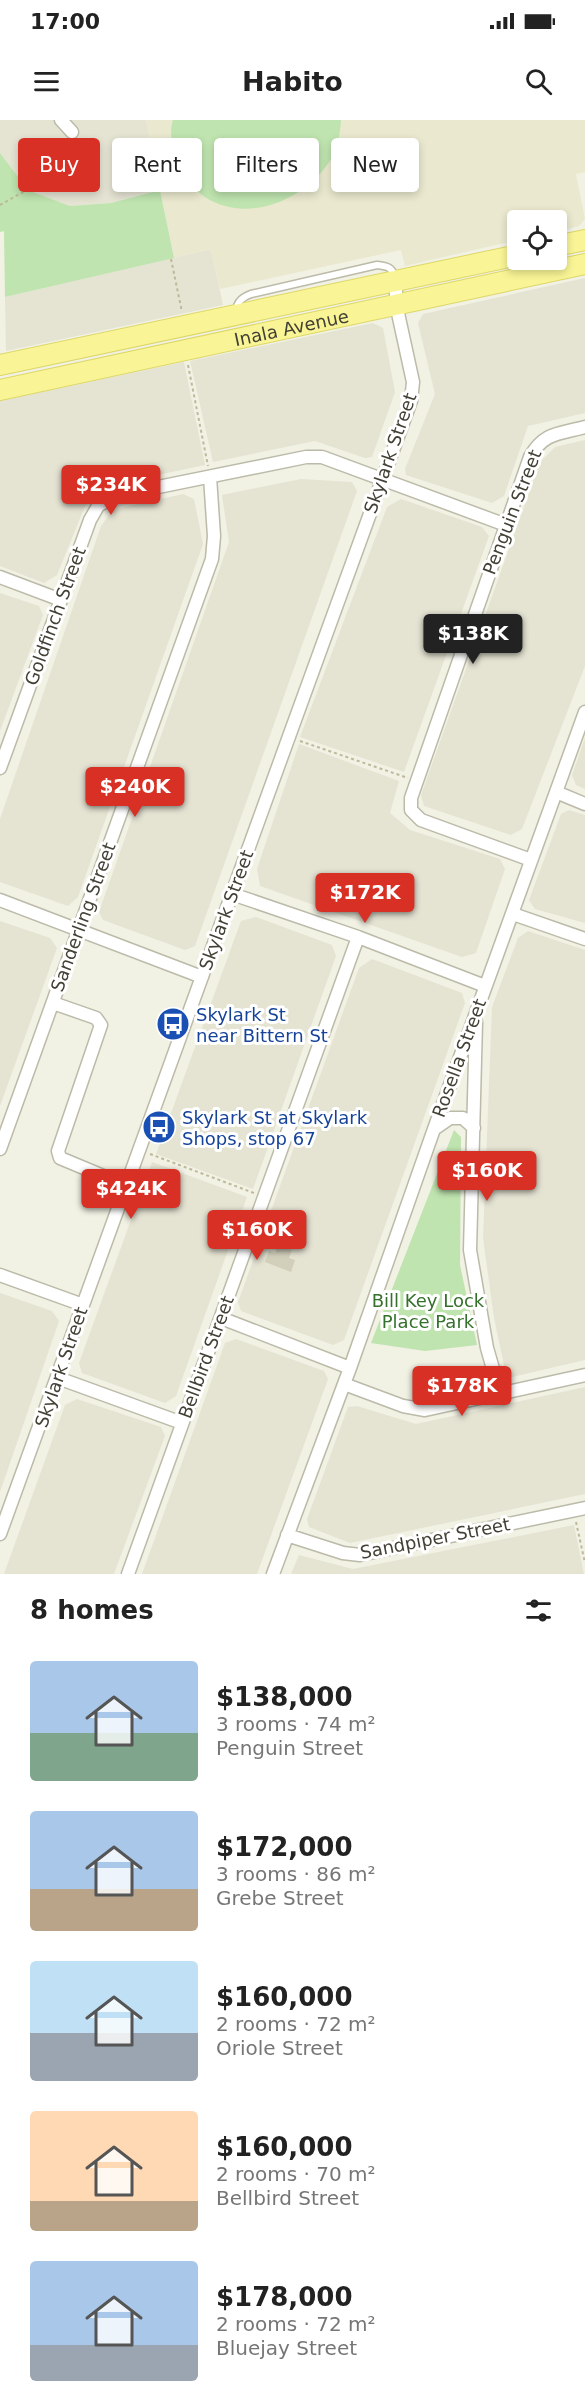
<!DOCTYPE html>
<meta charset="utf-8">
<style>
:root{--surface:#fff;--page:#f2f2f2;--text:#222;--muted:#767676;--accent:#d93025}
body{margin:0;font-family:"DejaVu Sans",sans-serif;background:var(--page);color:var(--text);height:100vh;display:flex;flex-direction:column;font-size:22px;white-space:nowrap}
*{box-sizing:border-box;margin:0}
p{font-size:20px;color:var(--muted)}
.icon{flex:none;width:33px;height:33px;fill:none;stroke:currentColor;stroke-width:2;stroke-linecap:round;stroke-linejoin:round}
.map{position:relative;height:1454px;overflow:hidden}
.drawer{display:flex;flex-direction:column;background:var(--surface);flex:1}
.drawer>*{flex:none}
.hud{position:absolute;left:18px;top:18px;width:549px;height:54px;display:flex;gap:12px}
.controls{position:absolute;left:507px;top:90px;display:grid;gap:12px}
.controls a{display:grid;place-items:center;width:60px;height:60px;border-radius:6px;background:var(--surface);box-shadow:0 3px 9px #0003;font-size:30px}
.price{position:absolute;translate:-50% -51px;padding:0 14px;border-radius:6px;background:var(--accent);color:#fff;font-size:20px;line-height:39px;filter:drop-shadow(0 2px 3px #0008)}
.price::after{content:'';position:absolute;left:50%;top:36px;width:18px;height:14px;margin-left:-9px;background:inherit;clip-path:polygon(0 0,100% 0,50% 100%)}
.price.on{background:#222;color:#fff}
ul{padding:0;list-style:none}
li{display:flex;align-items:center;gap:18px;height:150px;padding:0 30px}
li span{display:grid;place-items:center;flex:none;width:168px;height:120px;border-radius:6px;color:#555}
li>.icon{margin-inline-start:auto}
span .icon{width:72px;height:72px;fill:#fffc;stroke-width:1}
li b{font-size:26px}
h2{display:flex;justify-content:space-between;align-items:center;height:72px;padding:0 30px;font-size:26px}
.tag{padding:0 21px;border-radius:6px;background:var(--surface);box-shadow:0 3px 9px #0003;font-size:21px;line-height:54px}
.tag.on{background:var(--accent);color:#fff}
.status{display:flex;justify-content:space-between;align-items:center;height:42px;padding:0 30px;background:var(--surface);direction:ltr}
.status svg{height:16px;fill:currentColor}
header{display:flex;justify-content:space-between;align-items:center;height:78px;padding:0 30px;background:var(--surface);font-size:27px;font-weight:700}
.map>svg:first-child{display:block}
.residential{fill:#e5e4d3}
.education{fill:#eae9cf}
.green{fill:#bfe4af}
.building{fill:#d2cfbb}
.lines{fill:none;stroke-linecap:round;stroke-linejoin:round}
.lane-casing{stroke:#bcbaa8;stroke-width:9}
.street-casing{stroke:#bcbaa8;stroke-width:15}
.primary-casing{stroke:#ddd767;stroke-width:22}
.path{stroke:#bdb99a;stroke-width:2;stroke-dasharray:3 3;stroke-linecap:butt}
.lane{stroke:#fff;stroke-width:6}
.street{stroke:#fff;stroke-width:12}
.primary{stroke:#f9f596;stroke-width:20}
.labels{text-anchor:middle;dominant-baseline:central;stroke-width:6;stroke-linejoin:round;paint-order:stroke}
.street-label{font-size:18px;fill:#434135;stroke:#fff}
.transit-label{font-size:18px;fill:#164399;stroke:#fff;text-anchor:start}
.park-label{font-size:18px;fill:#34712b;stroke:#fff}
</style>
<div class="status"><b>17:00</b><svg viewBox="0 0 49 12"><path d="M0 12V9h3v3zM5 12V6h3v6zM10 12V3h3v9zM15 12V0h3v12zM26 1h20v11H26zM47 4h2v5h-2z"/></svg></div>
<header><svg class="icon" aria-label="menu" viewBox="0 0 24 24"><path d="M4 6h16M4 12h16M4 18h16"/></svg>Habito<svg class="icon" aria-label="search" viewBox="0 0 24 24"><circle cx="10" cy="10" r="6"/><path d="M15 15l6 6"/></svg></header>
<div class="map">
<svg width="585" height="1454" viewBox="0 0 585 1454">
<rect width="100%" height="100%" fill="#f1f1e4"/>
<!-- residential -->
<path class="residential" d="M0,0H146L160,70L111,83L70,86L28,70L0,33Z
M211,129L223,185L6,231L5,177Z
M585,158V293L528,306L504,376L492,383L406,355L405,349L435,274L418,203L423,194Z
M373,203L383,208L395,272L372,337L365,338L315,321L213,342L190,241Z
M184,242L205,345L92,369L57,455L44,463L0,446V281Z
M585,320V546L522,709L511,715L424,686L421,675L540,342L555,327Z
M301,359L352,362L357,371L195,826L185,830L103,800L99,792L229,422L222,375Z
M183,374L194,379L203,424L78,777L68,786L0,762V699L101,406L113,390Z
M401,379L482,407L489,416L404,652L300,617L387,387Z
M0,473L39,486L43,495L0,611Z
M585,618V669L576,665L572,655Z
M299,624L399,661L390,693L410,710L500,739L505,749L476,833L462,837L260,766L257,749Z
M569,690L585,695V803L535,789L529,780L561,694Z
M256,797L332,825L336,836L253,1069L156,1034L241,801Z
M0,801L50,818L57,828L0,986Z
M528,811L585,830V1240L512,1257L506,1254L494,1198L483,1118L492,887L518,818Z
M372,839L462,873L465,883L344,1220L333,1225L241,1191L238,1182L359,848Z
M152,1042L247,1077L176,1276L165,1283L82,1253L79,1243Z
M0,1173L52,1191L59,1201L0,1372Z
M236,1219L324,1251L328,1259L257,1454H142L225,1223Z
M585,1267V1374L350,1423L309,1407L307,1399L348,1287L357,1286L416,1304Z
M77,1279L161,1307L165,1316L114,1454H4L65,1285Z
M574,1405L584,1454H291L299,1435L353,1449Z"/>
<!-- education -->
<path class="education" d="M146,0H585V52L576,54L585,99L579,106L557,112L556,100H518L517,120L405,146L401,130L220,169L210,129L174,138Z"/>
<!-- green -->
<path class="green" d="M173,0H341V1C340,11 339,23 335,32C303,95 206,116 177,40C172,29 169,12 173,0Z
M0,33L28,70L70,86L111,83L160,70L174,138L5,177L4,111L0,112Z
M454,1010L461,1017L460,1145L477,1225L425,1231L371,1223Z"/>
<!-- building -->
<path class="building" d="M278,1125L292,1130L289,1138L295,1140L291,1152L265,1142L269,1131L275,1133Z"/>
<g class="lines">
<!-- lane casing -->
<g class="lane-casing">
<path id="lane" d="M236,191C237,181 243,177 251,174L377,145C387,146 392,147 395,157"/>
</g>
<!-- street casing -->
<g class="street-casing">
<path id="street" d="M61,0L72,12
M0,457L61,480
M0,648L90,400L98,386L114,376L306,337H322L506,405
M556,672L585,684
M531,740L421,700L411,690V678L530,337C544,312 559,314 585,307
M232,774L358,817L485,866
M0,780L202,857
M513,794L585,819
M53,883L96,898L101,905L58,1031L60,1038L127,1066
M476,902L470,1130L487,1228L500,1273
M434,1009L450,998H463L474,1008
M0,1029L212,439L214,416L210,357
M0,1155L83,1185
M221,1198L350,1248
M58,1258L182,1303
M344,1264L403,1286L425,1290L585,1255
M0,1414C140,1038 272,658 411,281L413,262L396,184V161
M287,1415L343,1433L360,1435L585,1388
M128,1454L358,817
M273,1454L350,1248L434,1009L585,592"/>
</g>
<!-- primary casing -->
<g class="primary-casing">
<g id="primary">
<path d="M556,126L585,120"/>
<path d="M0,245L518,135"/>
<path id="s1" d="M0,270L585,144"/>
</g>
</g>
<!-- path -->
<path class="path" d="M0,85L41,62L50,53L67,21
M171,139L182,192
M188,245L208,346
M300,621L408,658
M150,1034L254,1073
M576,1402L585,1443"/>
<!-- lane -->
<use href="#lane" class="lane"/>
<!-- street -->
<use href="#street" class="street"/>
<!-- primary -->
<use href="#primary" class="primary"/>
</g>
<!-- icons -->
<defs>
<g id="bus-disc" transform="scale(1.725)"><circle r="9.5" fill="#1a4fb4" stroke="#fff"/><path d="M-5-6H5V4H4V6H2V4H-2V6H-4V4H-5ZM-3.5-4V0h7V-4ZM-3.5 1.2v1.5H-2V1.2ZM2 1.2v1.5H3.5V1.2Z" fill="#fff"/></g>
</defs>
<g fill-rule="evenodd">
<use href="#bus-disc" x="173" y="904"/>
<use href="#bus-disc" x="159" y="1007"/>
</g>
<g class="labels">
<!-- street labels -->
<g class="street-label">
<text stroke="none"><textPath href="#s1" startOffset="298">Inala Avenue</textPath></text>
<text transform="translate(390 333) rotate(-71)">Skylark Street</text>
<text transform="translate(512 392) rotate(-69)">Penguin Street</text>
<text transform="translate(55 496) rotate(-70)">Goldfinch Street</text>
<text transform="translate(226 790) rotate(-70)">Skylark Street</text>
<text transform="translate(83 797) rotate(-70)">Sanderling Street</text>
<text transform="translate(459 938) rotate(-70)">Rosella Street</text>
<text transform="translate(206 1237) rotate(-70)">Bellbird Street</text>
<text transform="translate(61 1247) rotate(-71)">Skylark Street</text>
<text transform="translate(435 1418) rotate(-11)">Sandpiper Street</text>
</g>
<!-- transit labels -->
<g class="transit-label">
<text x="196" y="894">Skylark St<tspan x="196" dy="21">near Bittern St</tspan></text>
<text x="182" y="997">Skylark St at Skylark<tspan x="182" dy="21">Shops, stop 67</tspan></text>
</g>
<!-- park labels -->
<g class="park-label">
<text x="428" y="1180">Bill Key Lock<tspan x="428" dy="21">Place Park</tspan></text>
</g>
</g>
</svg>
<div class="controls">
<a><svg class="icon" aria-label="locate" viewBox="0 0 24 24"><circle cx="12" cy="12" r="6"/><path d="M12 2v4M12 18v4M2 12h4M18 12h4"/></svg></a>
</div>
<b class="price" style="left:111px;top:396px">$234K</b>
<b class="price on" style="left:473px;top:545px">$138K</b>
<b class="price" style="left:135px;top:698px">$240K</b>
<b class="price" style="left:365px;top:804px">$172K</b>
<b class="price" style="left:487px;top:1082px">$160K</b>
<b class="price" style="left:131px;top:1100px">$424K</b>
<b class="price" style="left:257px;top:1141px">$160K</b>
<b class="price" style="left:462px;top:1297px">$178K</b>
<div class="hud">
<a class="tag on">Buy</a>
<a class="tag">Rent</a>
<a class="tag">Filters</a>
<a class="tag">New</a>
</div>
</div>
<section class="drawer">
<h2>8 homes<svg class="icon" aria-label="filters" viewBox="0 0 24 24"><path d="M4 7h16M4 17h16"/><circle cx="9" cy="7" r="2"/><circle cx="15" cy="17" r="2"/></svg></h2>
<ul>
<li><span style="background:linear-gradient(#a9c7e8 60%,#7fa58c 0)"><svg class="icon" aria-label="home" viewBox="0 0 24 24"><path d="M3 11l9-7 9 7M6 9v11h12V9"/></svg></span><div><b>$138,000</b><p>3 rooms · 74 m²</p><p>Penguin Street</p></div></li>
<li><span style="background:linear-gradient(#a9c7e8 65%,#b9a48a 0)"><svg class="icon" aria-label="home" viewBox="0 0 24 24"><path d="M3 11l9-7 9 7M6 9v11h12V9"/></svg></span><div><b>$172,000</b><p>3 rooms · 86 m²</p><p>Grebe Street</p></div></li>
<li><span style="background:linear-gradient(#bfe0f5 60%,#9aa5b1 0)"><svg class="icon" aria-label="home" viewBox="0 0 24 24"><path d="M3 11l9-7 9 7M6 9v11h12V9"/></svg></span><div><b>$160,000</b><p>2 rooms · 72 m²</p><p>Oriole Street</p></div></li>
<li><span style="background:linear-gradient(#ffd9b3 75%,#b9a48a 0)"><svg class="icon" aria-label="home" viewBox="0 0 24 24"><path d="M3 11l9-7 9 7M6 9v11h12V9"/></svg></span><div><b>$160,000</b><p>2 rooms · 70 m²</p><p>Bellbird Street</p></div></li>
<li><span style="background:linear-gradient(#a9c7e8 70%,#9aa5b1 0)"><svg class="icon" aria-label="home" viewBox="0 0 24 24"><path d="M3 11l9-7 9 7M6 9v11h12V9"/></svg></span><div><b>$178,000</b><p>2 rooms · 72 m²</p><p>Bluejay Street</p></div></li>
</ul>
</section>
